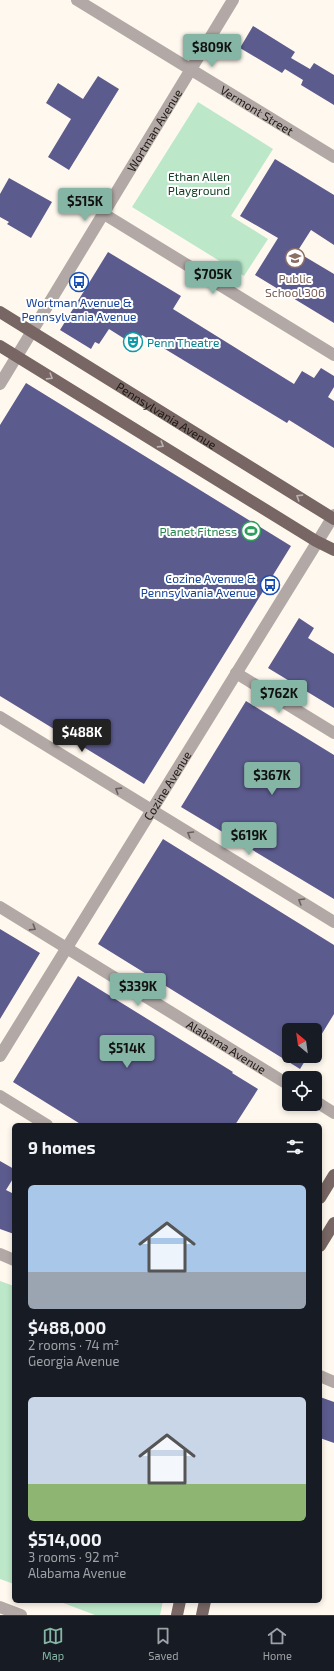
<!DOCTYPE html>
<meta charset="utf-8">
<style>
:root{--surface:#171b24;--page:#242831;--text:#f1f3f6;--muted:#9ea1a6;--line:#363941;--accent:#85b6a5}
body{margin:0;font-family:"Exo 2",sans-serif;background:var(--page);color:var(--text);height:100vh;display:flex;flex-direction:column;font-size:15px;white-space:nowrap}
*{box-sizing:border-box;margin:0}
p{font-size:13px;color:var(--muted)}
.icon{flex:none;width:22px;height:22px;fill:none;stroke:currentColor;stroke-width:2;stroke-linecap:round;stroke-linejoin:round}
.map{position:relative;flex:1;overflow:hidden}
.details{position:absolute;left:12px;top:1123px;width:310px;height:480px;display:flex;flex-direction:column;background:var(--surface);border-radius:6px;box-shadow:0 2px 6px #0003}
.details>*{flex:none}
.needle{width:26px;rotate:331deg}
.buttons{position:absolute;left:282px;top:1023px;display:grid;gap:8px}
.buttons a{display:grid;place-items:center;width:40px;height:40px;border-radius:6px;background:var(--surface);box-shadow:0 2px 6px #0003;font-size:20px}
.price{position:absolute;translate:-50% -34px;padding:0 9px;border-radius:4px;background:var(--accent);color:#111;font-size:13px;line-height:26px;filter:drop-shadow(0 1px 2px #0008)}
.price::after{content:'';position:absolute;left:50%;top:24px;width:12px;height:9px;margin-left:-6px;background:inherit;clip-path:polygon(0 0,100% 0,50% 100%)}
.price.current{background:#222;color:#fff}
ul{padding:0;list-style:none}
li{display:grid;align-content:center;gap:8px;height:212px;padding:0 16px}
li span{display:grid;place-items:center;height:124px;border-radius:6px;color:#555}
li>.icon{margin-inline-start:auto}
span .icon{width:72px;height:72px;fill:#fffc;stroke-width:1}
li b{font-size:17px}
h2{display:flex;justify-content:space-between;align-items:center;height:48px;padding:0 16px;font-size:17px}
.tabs{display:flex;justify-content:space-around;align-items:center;height:56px;border-top:1px solid var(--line);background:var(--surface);font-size:11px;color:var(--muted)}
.tabs a{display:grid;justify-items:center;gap:2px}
.tabs .current{color:var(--accent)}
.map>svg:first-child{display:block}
.green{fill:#bce8c9}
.building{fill:#5c5b8e}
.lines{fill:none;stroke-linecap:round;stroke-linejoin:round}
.minor{stroke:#b2a8a6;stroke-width:12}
.major{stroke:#776663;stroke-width:12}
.oneway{stroke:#bbb2b1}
.oneway2{stroke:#67605c}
.labels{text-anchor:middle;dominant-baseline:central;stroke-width:4;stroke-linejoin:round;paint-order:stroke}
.street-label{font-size:12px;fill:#1c1812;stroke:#fff}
.park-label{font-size:12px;fill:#144026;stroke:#fff}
.education-label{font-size:12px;fill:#785e54;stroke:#fff}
.transit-label{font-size:12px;fill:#164399;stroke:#fff}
.culture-label{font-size:12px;fill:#0d838f;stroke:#fff;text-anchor:start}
.leisure-label{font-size:12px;fill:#27864d;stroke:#fff;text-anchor:end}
</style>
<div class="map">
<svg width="334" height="1615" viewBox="0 0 334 1615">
<rect width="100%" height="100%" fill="#fff8ee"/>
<!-- green -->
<path class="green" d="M198,102L273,149L231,216L268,239L244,276L132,207Z
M0,1281L14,1286V1584L0,1579Z
M58,1601H163L160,1615H95Z"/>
<!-- building -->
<path class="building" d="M253,26L295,52L291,58L310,69L314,63L334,75V105L301,85L303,80L285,69L282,73L240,48Z
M98,76L119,89L69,170L48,157L71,119L46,103L58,83L83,99Z
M275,159L334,195V245L311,230L297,252L334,274V323L255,275L278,238L240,216Z
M9,178L52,202L31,238L7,224L9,222L0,217V194Z
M108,252L181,296L173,309L294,384L302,371L314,378L321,368L334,376V387L328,397L334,401V448L289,420L287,423L142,335L136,346L109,329L99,344L95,342L91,349L60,330Z
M26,383L291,546L144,784L0,696V425Z
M299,618L314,628L308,638L334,654V708L268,668Z
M246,701L334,755V899L181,807Z
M163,839L334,945V1014L315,1045V1030H289V1056H308L300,1069L98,944Z
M0,929L40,953L0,1019Z
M78,976L233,1072L232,1073L258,1089L235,1125H82L13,1082Z
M0,1161L14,1169V1177L6,1190L14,1194V1234L0,1229Z
M320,1397L334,1402V1443L320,1438Z"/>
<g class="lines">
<!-- minor -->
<g class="minor">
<path id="s1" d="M77,0L334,157"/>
<path d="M104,214L334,355"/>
<path id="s2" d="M0,384L233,0"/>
<path d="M236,673L334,733"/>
<path d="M0,717L334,922"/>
<path id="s3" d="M0,907L289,1085"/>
<path id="s4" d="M0,1056L334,515"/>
<path d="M0,1096L47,1125"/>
<path d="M315,1101L334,1113"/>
<path d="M0,1254L14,1260"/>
<path d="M320,1376L334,1382"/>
<path d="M0,1607L21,1615"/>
</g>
<!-- major -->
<g class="major">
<path id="s5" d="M0,312L334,519"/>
<path d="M0,346L316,541L334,550"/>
<path d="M320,1198L334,1175"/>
<path d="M320,1246L334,1223"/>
<path d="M177,1615L180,1601"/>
<path d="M202,1615L205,1601"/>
</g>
</g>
<!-- one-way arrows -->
<defs><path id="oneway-chevron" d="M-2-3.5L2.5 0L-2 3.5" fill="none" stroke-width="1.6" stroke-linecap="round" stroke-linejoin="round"/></defs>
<g class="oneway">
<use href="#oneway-chevron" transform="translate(50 377) rotate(32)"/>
<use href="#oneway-chevron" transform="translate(161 445) rotate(32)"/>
<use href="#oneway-chevron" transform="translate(299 497) rotate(-148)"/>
</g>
<g class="oneway2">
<use href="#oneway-chevron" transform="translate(118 790) rotate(-148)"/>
<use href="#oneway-chevron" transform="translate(190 834) rotate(-149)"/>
<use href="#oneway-chevron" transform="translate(301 901) rotate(-149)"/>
<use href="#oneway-chevron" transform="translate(33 928) rotate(32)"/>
</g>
<!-- icons -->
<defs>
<g id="school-ring" transform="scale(1)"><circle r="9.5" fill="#fff" stroke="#8d6e63" stroke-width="1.5"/><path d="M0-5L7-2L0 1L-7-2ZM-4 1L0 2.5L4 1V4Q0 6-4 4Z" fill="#8d6e63"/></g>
<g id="bus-ring" transform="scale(1)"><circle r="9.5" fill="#fff" stroke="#1a4fb4" stroke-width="1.5"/><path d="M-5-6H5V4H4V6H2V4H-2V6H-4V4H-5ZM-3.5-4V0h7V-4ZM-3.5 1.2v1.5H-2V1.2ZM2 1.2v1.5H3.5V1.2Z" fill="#1a4fb4"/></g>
<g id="theatre-ring" transform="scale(1)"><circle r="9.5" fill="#fff" stroke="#0f9aa8" stroke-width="1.5"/><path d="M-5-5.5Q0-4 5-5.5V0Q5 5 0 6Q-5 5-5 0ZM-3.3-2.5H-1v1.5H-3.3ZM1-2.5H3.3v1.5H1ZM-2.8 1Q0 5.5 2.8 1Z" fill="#0f9aa8"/></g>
<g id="stadium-ring" transform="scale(1)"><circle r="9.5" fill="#fff" stroke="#2e9e5b" stroke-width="1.5"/><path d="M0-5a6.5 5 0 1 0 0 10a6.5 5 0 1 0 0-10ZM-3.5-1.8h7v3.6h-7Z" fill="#2e9e5b"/></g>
</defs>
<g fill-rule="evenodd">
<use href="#school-ring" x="295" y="258"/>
<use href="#bus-ring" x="79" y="282"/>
<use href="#theatre-ring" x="133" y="342"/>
<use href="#stadium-ring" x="251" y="531"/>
<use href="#bus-ring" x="270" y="585"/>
</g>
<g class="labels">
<!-- street labels -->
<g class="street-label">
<text stroke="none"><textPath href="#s1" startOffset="211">Vermont Street</textPath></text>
<text stroke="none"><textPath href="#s2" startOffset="297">Wortman Avenue</textPath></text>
<text stroke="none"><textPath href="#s5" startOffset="196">Pennsylvania Avenue</textPath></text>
<text stroke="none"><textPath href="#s4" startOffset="318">Cozine Avenue</textPath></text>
<text stroke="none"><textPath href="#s3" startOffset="266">Alabama Avenue</textPath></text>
</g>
<!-- park labels -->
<g class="park-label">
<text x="199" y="176">Ethan Allen<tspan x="199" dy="14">Playground</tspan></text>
</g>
<!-- education labels -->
<g class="education-label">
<text x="295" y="278">Public<tspan x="295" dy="14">School 306</tspan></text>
</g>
<!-- transit labels -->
<g class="transit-label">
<text x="79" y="302">Wortman Avenue &amp;<tspan x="79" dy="14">Pennsylvania Avenue</tspan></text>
<text x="256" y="578" text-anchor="end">Cozine Avenue &amp;<tspan x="256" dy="14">Pennsylvania Avenue</tspan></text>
</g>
<!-- culture labels -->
<g class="culture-label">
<text x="147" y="342">Penn Theatre</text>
</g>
<!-- leisure labels -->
<g class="leisure-label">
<text x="237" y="531">Planet Fitness</text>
</g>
</g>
</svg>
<div class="buttons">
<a><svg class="needle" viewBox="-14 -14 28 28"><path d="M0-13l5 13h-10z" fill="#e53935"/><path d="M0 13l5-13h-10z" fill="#9ea1a6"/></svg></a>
<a><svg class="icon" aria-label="locate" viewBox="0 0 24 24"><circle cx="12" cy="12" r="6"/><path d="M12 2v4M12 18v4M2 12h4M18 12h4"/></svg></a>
</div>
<b class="price" style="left:212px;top:68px">$809K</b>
<b class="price" style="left:85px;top:222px">$515K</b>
<b class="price" style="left:213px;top:295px">$705K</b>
<b class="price" style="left:279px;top:714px">$762K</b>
<b class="price current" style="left:82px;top:753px">$488K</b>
<b class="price" style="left:272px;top:796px">$367K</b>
<b class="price" style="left:249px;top:856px">$619K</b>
<b class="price" style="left:138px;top:1007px">$339K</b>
<b class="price" style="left:127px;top:1069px">$514K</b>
<section class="details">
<h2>9 homes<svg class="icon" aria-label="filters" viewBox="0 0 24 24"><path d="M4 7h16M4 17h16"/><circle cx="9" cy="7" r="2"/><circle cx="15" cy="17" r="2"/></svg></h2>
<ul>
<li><span style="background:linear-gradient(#a9c7e8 70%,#9aa5b1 0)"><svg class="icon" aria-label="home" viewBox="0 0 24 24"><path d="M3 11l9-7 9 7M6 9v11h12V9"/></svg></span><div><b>$488,000</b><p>2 rooms · 74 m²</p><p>Georgia Avenue</p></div></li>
<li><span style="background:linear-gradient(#c9d6e8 70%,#8fb573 0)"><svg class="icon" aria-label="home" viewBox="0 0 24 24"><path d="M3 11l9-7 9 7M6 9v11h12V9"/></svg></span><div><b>$514,000</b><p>3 rooms · 92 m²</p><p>Alabama Avenue</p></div></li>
</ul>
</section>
</div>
<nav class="tabs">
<a class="current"><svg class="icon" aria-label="map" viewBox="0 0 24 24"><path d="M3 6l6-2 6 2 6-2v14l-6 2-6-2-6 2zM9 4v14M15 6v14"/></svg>Map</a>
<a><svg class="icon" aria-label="saved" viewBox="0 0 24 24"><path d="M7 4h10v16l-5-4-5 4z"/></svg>Saved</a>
<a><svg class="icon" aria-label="home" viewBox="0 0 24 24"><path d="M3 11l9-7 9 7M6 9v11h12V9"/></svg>Home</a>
</nav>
